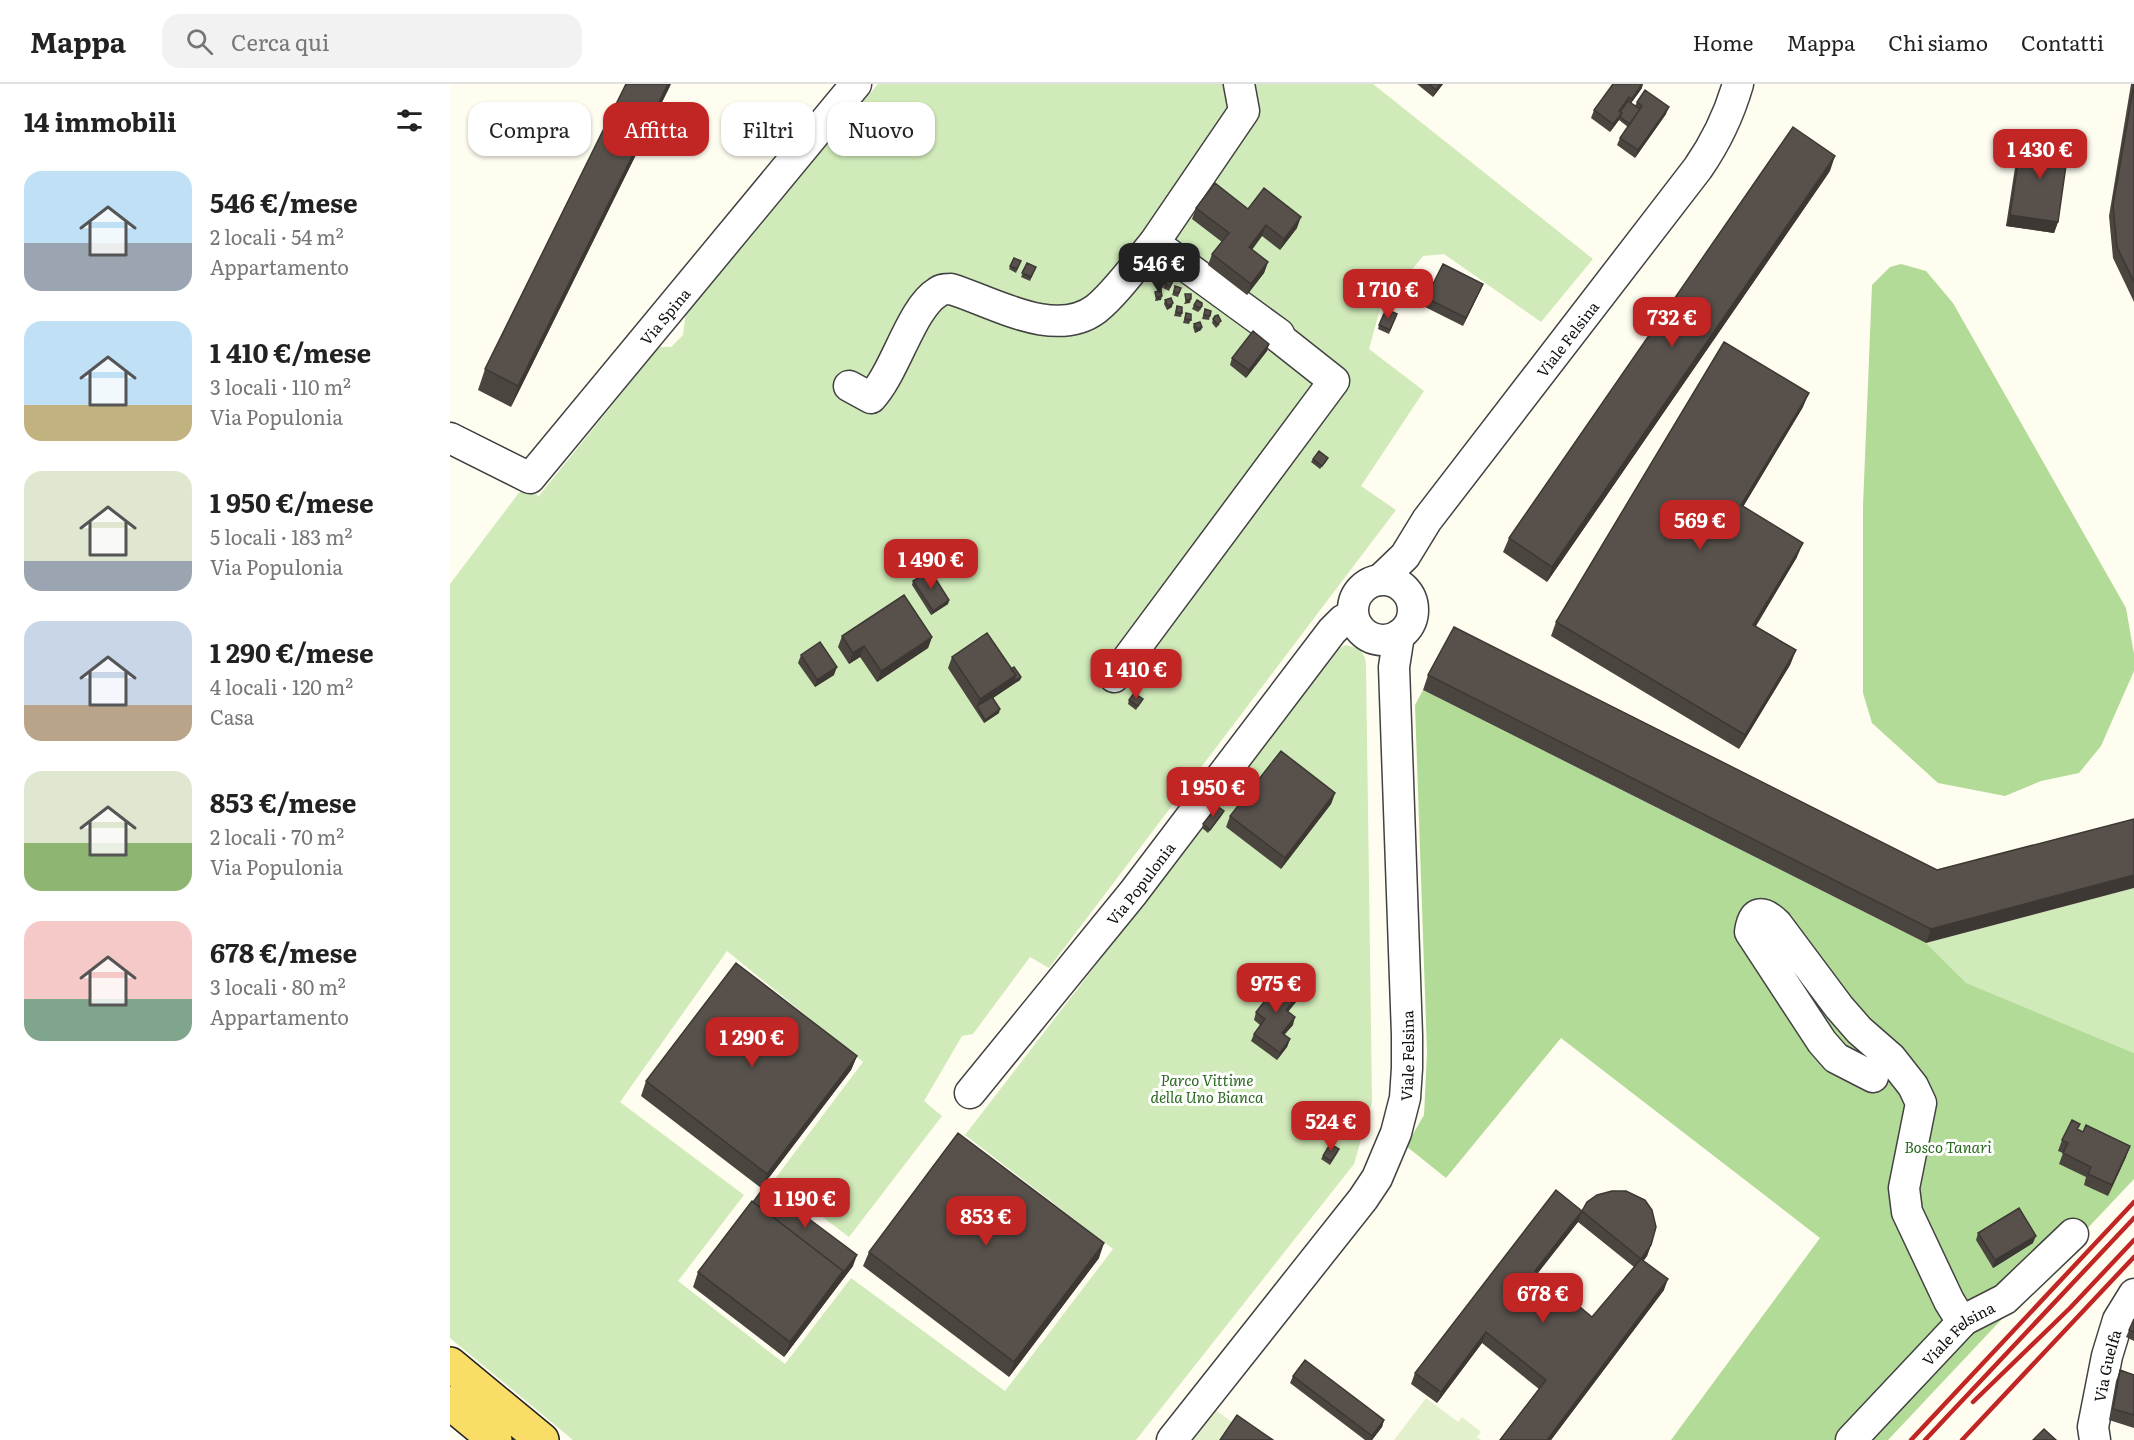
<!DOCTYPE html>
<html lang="it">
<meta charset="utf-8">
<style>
:root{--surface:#fff;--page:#f2f2f2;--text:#222;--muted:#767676;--line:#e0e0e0;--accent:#c12524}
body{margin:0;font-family:Literata,serif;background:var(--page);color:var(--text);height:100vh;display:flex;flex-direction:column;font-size:22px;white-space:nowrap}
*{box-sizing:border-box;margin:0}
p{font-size:20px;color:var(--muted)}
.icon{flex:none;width:33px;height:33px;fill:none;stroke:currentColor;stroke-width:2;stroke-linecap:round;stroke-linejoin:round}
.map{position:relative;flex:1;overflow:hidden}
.drawer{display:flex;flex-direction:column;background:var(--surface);width:450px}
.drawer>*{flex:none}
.top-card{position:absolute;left:18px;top:18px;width:570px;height:54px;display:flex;gap:12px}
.price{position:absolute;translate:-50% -51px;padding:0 14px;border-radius:12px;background:var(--accent);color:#fff;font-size:20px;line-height:39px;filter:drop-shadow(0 2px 3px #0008)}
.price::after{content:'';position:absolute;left:50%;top:36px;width:18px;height:14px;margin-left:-9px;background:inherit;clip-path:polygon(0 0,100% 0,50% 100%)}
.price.active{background:#222;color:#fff}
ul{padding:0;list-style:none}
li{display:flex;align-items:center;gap:18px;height:150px;padding:0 24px}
li span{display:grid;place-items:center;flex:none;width:168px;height:120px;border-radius:18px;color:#555}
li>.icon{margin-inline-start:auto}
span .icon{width:72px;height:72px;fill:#fffc;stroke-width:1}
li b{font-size:26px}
h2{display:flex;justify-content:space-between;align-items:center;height:72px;padding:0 24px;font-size:26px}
.tag{padding:0 21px;border-radius:18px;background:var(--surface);box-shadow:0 2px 4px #0004;font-size:21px;line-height:54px}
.tag.active{background:var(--accent);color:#fff}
header{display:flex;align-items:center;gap:36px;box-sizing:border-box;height:84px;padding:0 30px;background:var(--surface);border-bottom:2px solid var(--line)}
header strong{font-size:28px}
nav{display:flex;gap:33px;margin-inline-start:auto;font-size:21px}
.search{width:420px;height:54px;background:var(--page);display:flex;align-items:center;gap:15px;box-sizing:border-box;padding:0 21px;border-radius:18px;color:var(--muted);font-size:22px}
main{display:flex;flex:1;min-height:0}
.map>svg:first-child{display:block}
.green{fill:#d0eab9}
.forest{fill:#b3db98}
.pitch{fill:#e2f1cb}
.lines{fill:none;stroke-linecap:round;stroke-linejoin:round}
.minor-casing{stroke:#424242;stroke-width:33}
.major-casing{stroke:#202020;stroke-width:36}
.minor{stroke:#fff;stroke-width:30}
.major{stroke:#fadd66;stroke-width:33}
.rail{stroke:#c12524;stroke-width:4.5}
.wall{fill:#4b4540;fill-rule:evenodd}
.shaded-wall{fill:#3d3834}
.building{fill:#57504b;stroke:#3d3834;stroke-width:1.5}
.labels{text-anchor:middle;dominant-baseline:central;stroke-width:6;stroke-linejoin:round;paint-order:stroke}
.street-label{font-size:15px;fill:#0f0f0f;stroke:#fff}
.park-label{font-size:15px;font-style:italic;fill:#29681e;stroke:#fff}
</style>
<header>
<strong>Mappa</strong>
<div class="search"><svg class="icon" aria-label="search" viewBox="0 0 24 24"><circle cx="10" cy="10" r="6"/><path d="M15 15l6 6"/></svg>Cerca qui</div>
<nav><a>Home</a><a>Mappa</a><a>Chi siamo</a><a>Contatti</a></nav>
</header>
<main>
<section class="drawer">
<h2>14 immobili<svg class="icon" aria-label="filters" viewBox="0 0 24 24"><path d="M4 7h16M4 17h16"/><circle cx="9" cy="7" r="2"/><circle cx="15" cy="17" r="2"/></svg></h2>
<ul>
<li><span style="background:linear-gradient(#bfe0f5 60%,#9aa5b1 0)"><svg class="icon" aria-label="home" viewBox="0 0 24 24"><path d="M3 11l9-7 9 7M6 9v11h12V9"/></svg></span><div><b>546 €/mese</b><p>2 locali · 54 m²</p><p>Appartamento</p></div></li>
<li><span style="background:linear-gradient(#bfe0f5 70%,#c2b280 0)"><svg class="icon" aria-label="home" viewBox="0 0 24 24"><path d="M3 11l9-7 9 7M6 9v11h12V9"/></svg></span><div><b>1 410 €/mese</b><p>3 locali · 110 m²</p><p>Via Populonia</p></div></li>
<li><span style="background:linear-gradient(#dfe7d0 75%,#9aa5b1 0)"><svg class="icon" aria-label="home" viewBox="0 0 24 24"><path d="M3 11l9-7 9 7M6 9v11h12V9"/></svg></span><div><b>1 950 €/mese</b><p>5 locali · 183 m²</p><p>Via Populonia</p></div></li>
<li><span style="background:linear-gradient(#c9d6e8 70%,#b9a48a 0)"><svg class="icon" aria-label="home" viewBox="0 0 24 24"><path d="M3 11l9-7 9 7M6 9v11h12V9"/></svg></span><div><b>1 290 €/mese</b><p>4 locali · 120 m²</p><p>Casa</p></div></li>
<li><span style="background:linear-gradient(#dfe7d0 60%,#8fb573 0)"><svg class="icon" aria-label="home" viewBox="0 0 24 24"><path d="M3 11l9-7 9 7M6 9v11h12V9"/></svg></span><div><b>853 €/mese</b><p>2 locali · 70 m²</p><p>Via Populonia</p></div></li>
<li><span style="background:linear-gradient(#f6c9c9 65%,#7fa58c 0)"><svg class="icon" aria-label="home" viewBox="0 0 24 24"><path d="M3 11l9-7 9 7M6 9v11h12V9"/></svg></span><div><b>678 €/mese</b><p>3 locali · 80 m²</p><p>Appartamento</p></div></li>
</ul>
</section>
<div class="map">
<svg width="1684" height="1356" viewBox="0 0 1684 1356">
<rect width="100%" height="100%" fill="#fffdf0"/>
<!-- green -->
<path class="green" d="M428,0H923L1143,175L1091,238L994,170L973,172L930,225L919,265L974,307L911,402L946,426L599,884L580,873L523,950L512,952L474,1017L492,1032L399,1153L324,1096L413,978L277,867L170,1018L294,1111L228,1197L335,1280L401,1194L555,1307L663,1165L515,1051L890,564L896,561L910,565L915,574L916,580L922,1018L904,1080L686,1356H123L0,1254V500L80,394L88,413L209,263H221L233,251L236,227Z
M1684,804V969L1515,899L1476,859Z"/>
<!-- forest -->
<path class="forest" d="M1451,180L1476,187L1503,219L1676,524L1684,570V587L1651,662L1629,689L1591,697L1555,712L1488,699L1422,639L1413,609V422L1422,201L1440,183Z
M973,606L1476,859L1516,899L1684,969V1095L1438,1356H1221L1370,1154L1111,954L996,1094L956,1062L974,1031L977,968L965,621Z"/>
<!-- pitch -->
<path class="pitch" d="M976,1314L1008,1338L1012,1333L1031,1348L1027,1353L1031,1356H944Z
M756,1319L807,1356H728Z"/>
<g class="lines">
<!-- minor casing -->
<g class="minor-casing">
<g id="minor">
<path d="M704,159L794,27L789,0"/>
<path d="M399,302L421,314C446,287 461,224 488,208C491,205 497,205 501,205C543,218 605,256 646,225C666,209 687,179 704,159L829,250"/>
<path id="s1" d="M0,354L80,394L406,0"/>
<path id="s2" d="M930,496L955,472L977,436L1248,84C1266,58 1279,31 1288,0"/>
<circle cx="933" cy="526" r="30"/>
<path d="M664,593L884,297L827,252"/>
<path d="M1423,993L1386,974L1372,958L1300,848C1303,826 1313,826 1327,840L1389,923L1409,946L1441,974L1463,1002L1471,1019L1454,1104L1457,1128L1499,1217L1512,1238"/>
<path id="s3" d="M520,1009L683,809L882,547L893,536L903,532"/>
<path id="s4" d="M722,1356L913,1115L927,1094L946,1049L955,1014L957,984V951L944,583L949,551"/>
<path id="s5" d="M1401,1356L1514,1236L1555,1215L1623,1150"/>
<path id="s6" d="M1645,1356L1643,1343L1657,1272L1668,1236L1684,1210"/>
</g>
</g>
<!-- major casing -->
<g class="major-casing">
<path id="major" d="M0,1280L92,1356
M0,1319L45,1356"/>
</g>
<!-- minor -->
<use href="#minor" class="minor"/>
<!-- major -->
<use href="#major" class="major"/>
<!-- rail -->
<path class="rail" d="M1523,1318L1620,1224L1684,1156
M1461,1356L1684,1118
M1475,1356L1684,1134
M1512,1356L1684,1173"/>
</g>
<!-- wall -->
<path class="wall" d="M221,0L61,323L28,306L35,285Z
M967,0H993L983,13Z
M1681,0H1684V218L1663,174L1659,132Z
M1192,4L1181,19L1185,22L1187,18L1216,30L1185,74L1167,61L1170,54L1178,43L1169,36L1160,48L1141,34L1144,26Z
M1572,53L1608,138L1604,149L1556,142L1568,64Z
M1380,87L1097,498L1053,468L1059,454Z
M746,124L798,125L847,144L830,166L812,152L802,166L818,178L814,189L797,211L758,181L762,170L772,158L742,135Z
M564,174L571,177L566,189L559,185Z
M577,179L586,183L580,197L571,193Z
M717,195L723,197L719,207L713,204Z
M1033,200L1030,207L1013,242L973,222L976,214Z
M725,202L731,204L728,213L722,211Z
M715,216L722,223L717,226L714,220Z
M744,221L752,222L751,225L748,228L742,225Z
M727,222L732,229L731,233L724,232Z
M755,225L761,227L759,236L752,235Z
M736,229L741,236L739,240L733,239Z
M947,230L939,250L928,245L929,241Z
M763,235L770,240L766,244L762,239Z
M744,240L752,243L751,246L745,249L743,243Z
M819,260L817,267L796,294L780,281L782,274Z
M1353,323L1293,423L1347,473L1306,542L1346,566L1340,581L1289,665L1101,552L1106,538Z
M878,374L876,378L870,385L861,378L863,375Z
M463,497L499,516L498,520L481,531L462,501Z
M392,552L482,553L478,564L427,598L410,573L399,580L388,563Z
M351,571L384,591L365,603L348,579Z
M502,573L561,585L571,593L570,596L543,614L549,629L534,639L498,584Z
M978,591L1487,786L1684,735L1476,859L973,606Z
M693,615L686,626L678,620L679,616Z
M885,709L881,720L831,785L776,743L780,732Z
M774,727L772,731L758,749L752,744L753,740Z
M810,907L846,918L838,928L843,941L834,950L840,955L837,963L827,976L801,957L804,950L810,941L804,936L806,928L814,919L807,914Z
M407,972L401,986L311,1104L191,1012L196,997Z
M1628,1046L1676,1073L1658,1112L1634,1101L1636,1093L1609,1080L1613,1069L1608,1067L1612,1056Z
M888,1068L880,1081L871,1075L873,1072Z
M1132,1127L1201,1161L1197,1172L1193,1177L1214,1206L1101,1356H1050L1089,1305L1032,1259L987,1319L961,1300L965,1289ZM1128,1138L1184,1183L1142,1233L1087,1189Z
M1528,1149L1583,1159L1543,1184L1526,1156Z
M419,1168L649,1174L559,1293L413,1182Z
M403,1182L334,1273L243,1203L248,1188Z
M1684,1235V1257L1676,1253Z
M1670,1286L1684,1291V1344L1659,1336L1666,1297Z
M843,1292L934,1336L932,1343L922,1356H915L840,1299Z"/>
<!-- shaded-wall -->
<path class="shaded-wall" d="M218,0H221L61,323L68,302Z
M990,0H993L983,13L986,6Z
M1192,0H1193L1192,4L1179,22L1182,15Z
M1219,23L1216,30L1185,74L1188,66Z
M1172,29L1169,36L1160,48L1163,40Z
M1385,72L1380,87L1097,498L1102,483Z
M1560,131L1608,138L1604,149L1556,142Z
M851,133L847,144L830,166L834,155Z
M816,141L812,152L795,174L799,163Z
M818,178L814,189L797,211L801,200Z
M1033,200L1030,207L1013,242L1016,234Z
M712,212L711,216L705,217L706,213Z
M741,215L740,219L734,220L736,216Z
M723,219L722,223L717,226L718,222Z
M752,243L751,246L745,249L747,245Z
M819,260L817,267L796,294L799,286Z
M1359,309L1353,323L1285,436L1291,421Z
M1353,459L1347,473L1298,555L1303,541Z
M499,516L498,520L481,531L483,527Z
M482,553L478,564L427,598L431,587Z
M414,562L410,573L399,580L403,569Z
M1346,566L1340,581L1289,665L1295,651Z
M387,583L384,591L365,603L367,596Z
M566,591L571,593L570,596L528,624L527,622L530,615Z
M550,625L549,629L534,639L535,636Z
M885,709L881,720L831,785L835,774Z
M1684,791V804L1476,859L1481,845Z
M848,911L846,918L833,933L836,926Z
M845,933L843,941L830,956L832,949Z
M840,955L837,963L827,976L830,969Z
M407,972L401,986L311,1104L317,1090Z
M1680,1062L1676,1073L1658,1112L1662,1101Z
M1132,1127L1128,1138L1081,1198L1085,1187Z
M1586,1152L1583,1159L1543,1184L1545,1176Z
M654,1159L649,1174L559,1293L564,1278Z
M1201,1161L1197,1172L1187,1186L1191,1175Z
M407,1171L403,1182L334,1273L340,1258L393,1187Z
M1218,1195L1214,1206L1101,1356H1097Z
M1036,1248L1032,1259L987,1319L991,1308Z
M934,1336L932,1343L922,1356H921L922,1352Z"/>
<!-- building -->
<path class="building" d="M176,0H218L68,302L35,285Z
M979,0H990L986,6Z
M1163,0H1192L1182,15L1179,13L1169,27L1172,29L1163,40L1144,26Z
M1684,0V198L1667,163L1663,121Z
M1195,6L1219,23L1188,66L1170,54L1192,22L1187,18Z
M1178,17L1190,25L1180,40L1170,33L1172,29L1170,28Z
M1343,43L1385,72L1102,483L1059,454Z
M1572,53L1619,60L1608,138L1560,131Z
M765,99L798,125L814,104L851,133L834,155L816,141L799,163L818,178L801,200L762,170L779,149L746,124Z
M564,174L571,177L567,185L560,182Z
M577,179L586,183L581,193L572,189Z
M993,180L1033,200L1016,234L976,214Z
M717,195L723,197L720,203L715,200Z
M725,202L731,204L729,209L724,208Z
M711,206L712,212L706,213L705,208Z
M735,210H741V215L736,216Z
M721,214L723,219L718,222L715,216Z
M747,216L752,219V222L749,224L744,221Z
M727,222L732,223V229L726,228Z
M755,225L761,227L760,232L754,231Z
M936,225L947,230L940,246L929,241Z
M736,229L741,230V236L735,235Z
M768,231L771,237L767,240L763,235L765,232Z
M750,238L752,243L747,245L744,240Z
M803,247L819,260L799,286L782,274Z
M1274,258L1359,309L1291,421L1353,459L1303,541L1346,566L1295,651L1106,538Z
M869,367L878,374L872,382L863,375Z
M480,486L499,516L483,527L463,497Z
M454,511L482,553L431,587L414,562L403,569L392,552Z
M1004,543L1487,786L1684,735V791L1481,845L978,591Z
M537,549L566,591L530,615L502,573Z
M370,558L387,583L367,596L351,571Z
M564,583L571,593L563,598L566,591L561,585Z
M684,609L693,615L688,622L679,616Z
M542,613L550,625L535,636L527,622Z
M831,667L885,709L835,774L780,732Z
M767,722L774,727L760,746L753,740Z
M286,879L407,972L317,1090L196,997Z
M821,891L848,911L836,926L845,933L832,949L840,955L830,969L804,950L815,935L806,928L818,913L810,907Z
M1622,1036L1630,1040L1627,1045L1633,1048L1636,1041L1680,1062L1662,1101L1638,1090L1641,1083L1613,1069L1618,1059L1612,1056Z
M508,1049L654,1159L564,1278L419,1168Z
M880,1060L889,1065L881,1077L873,1072Z
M315,1102L407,1171L392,1190L393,1187L303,1118Z
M1106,1106L1132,1127L1085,1187L1124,1218L1142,1233L1191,1175L1218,1195L1097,1356H1050L1096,1296L1036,1248L991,1308L965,1289Z
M1162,1107H1176L1195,1116L1202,1126L1206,1143L1201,1161L1191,1175L1132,1127L1137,1118L1147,1111Z
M302,1117L393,1187L340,1258L248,1188Z
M1569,1124L1586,1152L1545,1176L1528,1149Z
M1684,1235V1248L1679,1246Z
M855,1276L934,1336L922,1352L843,1292Z
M1670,1286L1684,1291V1331L1663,1325Z
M787,1331L823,1356H770Z
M1594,1345L1606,1356H1583Z"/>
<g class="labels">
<!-- street labels -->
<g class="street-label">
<text stroke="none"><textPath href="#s1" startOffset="300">Via Spina</textPath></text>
<text stroke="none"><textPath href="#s2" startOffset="306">Viale Felsina</textPath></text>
<text stroke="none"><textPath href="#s3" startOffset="270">Via Populonia</textPath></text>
<text stroke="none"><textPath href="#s4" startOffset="460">Viale Felsina</textPath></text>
<text stroke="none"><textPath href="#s5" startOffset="152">Viale Felsina</textPath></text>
<text stroke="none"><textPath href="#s6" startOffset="76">Via Guelfa</textPath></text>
</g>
<!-- park labels -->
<g class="park-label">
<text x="757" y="995">Parco Vittime<tspan x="757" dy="17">della Uno Bianca</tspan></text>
<text x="1498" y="1062">Bosco Tanari</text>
</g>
</g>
</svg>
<b class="price" style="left:1590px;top:96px">1 430 €</b>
<b class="price active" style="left:709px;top:210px">546 €</b>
<b class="price" style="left:938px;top:236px">1 710 €</b>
<b class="price" style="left:1222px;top:264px">732 €</b>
<b class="price" style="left:1250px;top:467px">569 €</b>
<b class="price" style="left:481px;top:506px">1 490 €</b>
<b class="price" style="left:686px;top:616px">1 410 €</b>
<b class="price" style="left:763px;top:734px">1 950 €</b>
<b class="price" style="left:826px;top:930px">975 €</b>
<b class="price" style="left:302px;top:984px">1 290 €</b>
<b class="price" style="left:881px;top:1068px">524 €</b>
<b class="price" style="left:355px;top:1145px">1 190 €</b>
<b class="price" style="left:536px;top:1163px">853 €</b>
<b class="price" style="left:1093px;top:1240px">678 €</b>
<div class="top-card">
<a class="tag">Compra</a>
<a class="tag active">Affitta</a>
<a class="tag">Filtri</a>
<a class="tag">Nuovo</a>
</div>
</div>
</main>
